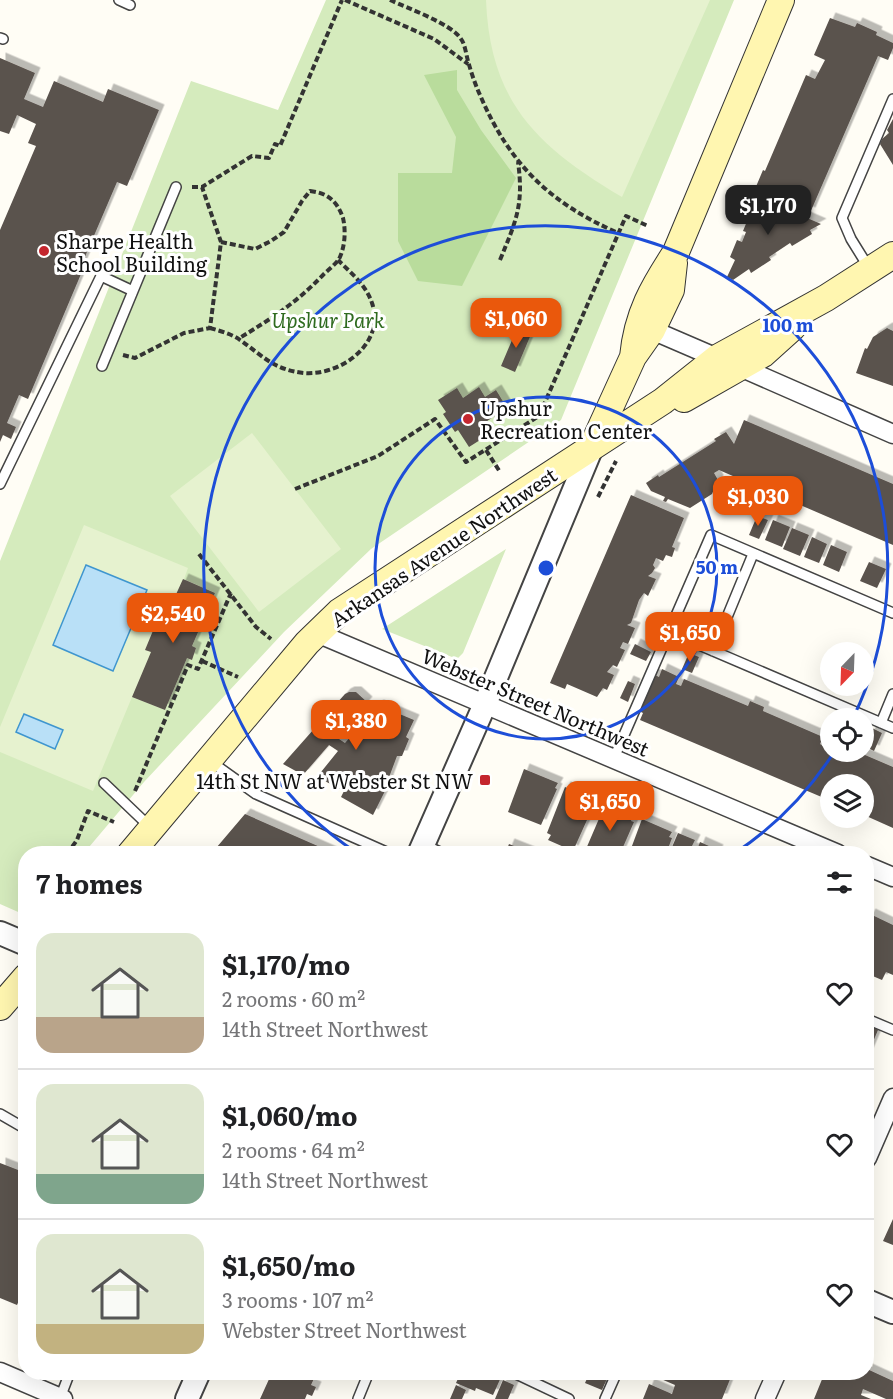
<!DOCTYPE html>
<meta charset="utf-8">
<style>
:root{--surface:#fff;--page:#f6f6f6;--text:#202124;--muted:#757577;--line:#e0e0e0;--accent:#ea580c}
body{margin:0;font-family:Literata,serif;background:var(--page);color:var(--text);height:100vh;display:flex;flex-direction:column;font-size:22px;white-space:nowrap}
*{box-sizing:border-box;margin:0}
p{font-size:20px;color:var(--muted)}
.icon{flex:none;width:33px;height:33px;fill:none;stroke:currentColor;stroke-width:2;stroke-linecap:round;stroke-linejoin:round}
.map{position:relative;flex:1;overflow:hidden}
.drawer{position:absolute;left:18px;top:846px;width:856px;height:534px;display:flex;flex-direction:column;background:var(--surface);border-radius:24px;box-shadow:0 6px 24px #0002}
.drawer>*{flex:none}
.needle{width:39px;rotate:203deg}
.buttons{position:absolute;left:820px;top:642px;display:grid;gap:12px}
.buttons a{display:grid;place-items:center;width:54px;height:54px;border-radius:50%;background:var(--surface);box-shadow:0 6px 24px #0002;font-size:30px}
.price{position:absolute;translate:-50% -51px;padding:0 14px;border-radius:12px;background:var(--accent);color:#fff;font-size:20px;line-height:39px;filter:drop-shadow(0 2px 3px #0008)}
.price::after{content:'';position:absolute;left:50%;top:36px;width:18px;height:14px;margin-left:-9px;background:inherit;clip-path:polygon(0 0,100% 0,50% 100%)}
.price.active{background:#222;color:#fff}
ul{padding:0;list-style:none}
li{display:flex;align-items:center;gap:18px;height:150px;padding:0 18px}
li+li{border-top:2px solid var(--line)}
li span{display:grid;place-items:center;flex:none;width:168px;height:120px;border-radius:18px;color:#555}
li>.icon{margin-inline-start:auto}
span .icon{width:72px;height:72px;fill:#fffc;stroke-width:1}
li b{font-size:26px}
h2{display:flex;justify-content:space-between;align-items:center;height:72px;padding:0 18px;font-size:26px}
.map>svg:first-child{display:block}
.green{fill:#d5ebbd}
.forest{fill:#b9dc9c}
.pitch{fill:#e6f2cf}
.water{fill:#b9e0f7;stroke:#3f96cf;stroke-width:1.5}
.building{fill:#5a524d;filter:url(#shadow)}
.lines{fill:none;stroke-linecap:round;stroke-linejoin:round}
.service-casing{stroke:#444;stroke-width:12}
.minor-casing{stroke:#444;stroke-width:21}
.tertiary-casing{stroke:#444;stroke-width:26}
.secondary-casing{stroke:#333;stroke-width:28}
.path{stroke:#333;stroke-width:4;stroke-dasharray:6 3;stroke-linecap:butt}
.service{stroke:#fff;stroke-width:9}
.minor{stroke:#fff;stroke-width:18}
.tertiary{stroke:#fff;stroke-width:22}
.secondary{stroke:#fff6b0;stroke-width:26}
.ring{fill:none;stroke:#1d4ed8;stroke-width:3}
.poi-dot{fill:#c4262e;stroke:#fff;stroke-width:2}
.labels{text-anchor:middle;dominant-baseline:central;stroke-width:6;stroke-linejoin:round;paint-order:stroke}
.poi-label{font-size:20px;fill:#111;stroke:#fff;text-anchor:start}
.park-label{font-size:20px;font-style:italic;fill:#2f6b1f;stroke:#fff}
.street-label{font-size:20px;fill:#111;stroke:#fff}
.centre{fill:#1d4ed8;stroke:#fff;stroke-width:3}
.ring-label{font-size:18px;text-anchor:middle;font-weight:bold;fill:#1d4ed8;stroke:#fff;stroke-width:6;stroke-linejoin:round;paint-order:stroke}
</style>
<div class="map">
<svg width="893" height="1399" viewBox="0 0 893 1399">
<defs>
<filter id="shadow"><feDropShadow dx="5.5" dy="-5.5" stdDeviation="0" flood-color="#0004"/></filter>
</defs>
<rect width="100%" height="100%" fill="#fffdf5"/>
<!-- green -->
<path class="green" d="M326,0H734L561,420L371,549L284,632L144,782L84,853L26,854L25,915L0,904V561L191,81L278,110Z
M506,549L463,653L457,659L382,629Z"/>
<!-- forest -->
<path class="forest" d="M457,70V90L481,130L516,178L462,286L418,281L398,241V173H452L456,137L424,75Z"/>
<!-- pitch -->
<path class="pitch" d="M486,0H710L622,197C538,147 490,103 486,0Z
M252,433L341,549L259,612L170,496Z
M84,525L188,568L184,579L215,593L192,646L196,648L192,660L187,658L165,710L132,697L93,791L0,752V727Z"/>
<!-- water -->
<path class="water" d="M86,565L147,590L113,671L53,645Z
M24,714L63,730L55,749L16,732Z"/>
<!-- building -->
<path class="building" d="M830,18L855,27L857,23L877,32L876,35L893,43V48L888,60L878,56L810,213L755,189L763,170L765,171L806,75L815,79L825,60L814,55Z
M0,58L35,73L24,99L43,107L54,81L103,102L108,89L159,110L127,186L117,182L78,273L81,274L28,399L19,395L7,423L16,427L11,439L3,435L0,442V230L36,146L28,143L36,124L17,115L9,134L0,131Z
M893,119V165L880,144L882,139L889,133L887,130Z
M761,198L821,224L810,230L812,234L792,246L790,243L769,257L771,260L751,273L749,269L733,280L727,277L735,260L730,257L737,240L742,242L746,232L743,231L750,214L753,216Z
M518,326L532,332L515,372L501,366Z
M887,328L893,331V386L856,373L865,348L867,349L873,337Z
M479,387L485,397L496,390L507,408L481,425L488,435L469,447L458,430L455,432L443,414L446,412L438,400L457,388L463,398Z
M744,420L893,484V545L719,470L714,473L718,480L712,494L690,508L668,499L666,502L663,501L665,497L651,491L646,483L658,475L659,477L716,441L714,439L726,432L734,444Z
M631,495L684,518L672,547L675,548L672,557L666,555L663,561L656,558L653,565L655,568L652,573L648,576L656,579L648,596L644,593L639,600L631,623L627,625L635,628L628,644L623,642L620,648L625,650L617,667L613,665L607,672L614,675L607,690L603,688L597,697L567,684L565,689L550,683Z
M757,516L768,520L759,539L749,535Z
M773,520L790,527L782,547L765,540Z
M792,528L809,535L800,556L783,549Z
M812,537L827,544L819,563L804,557Z
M831,545L847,552L839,572L823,565Z
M869,562L886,569L877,588L860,581Z
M183,579L215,593L192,646L196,648L192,660L187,658L165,710L132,697L151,652L145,650L157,621L163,623Z
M635,644L651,652L646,661L630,654Z
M689,653L699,657L692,673L682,669Z
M662,669L679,677L676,684L681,686L684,679L748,706L750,701L764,707L763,711L823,737L820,744L823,746L827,738L831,740V752H858L893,767V828L864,815V784H831V801L640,720L643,713L637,710L653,674L659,677Z
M628,681L635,684L628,702L620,698Z
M349,692H356L367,702L336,737L345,743L378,705L414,720L406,737L409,739L402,756H397L388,780L389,783L373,815L341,797L344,791L317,777L338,751L329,745L303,775L283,764L345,694Z
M872,728L882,733L874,751L864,746Z
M524,769L558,783L555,788L557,789L541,825L508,812Z
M565,787L596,800L573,851L548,840L551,835L547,833Z
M603,803L633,816L631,821L634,822L620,854H593L586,849L601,814L598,813Z
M245,814L336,854H211Z
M642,819L672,832L669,837L672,838L666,854H629Z
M678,833L695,840L691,848L697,850L700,842L718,850L716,854H669Z
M509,844L532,853V854H505Z
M870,914L893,925V975L886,972L882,980L868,974L871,965L867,964V920Z
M867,1023L878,1030L867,1056Z
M0,1163L26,1173V1285L17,1305L0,1298Z
M893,1219V1245L883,1241Z
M867,1369L893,1381V1399H886L863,1389L861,1395L871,1399H814L825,1372H867Z
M264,1372H317L311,1385L316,1387L312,1396L307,1394L305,1399H260L270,1377L263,1374Z
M461,1372H496L502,1375L493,1395L476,1388L475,1391L456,1383Z
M590,1372H610L602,1390L585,1383Z
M655,1372H733L722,1399H643L649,1384L672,1394L675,1385L654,1376Z
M503,1380L514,1385L508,1399H495Z
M456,1385L466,1390L462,1399H450Z"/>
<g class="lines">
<!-- service casing -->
<g class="service-casing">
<path id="service" d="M119,0L130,5
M0,38L3,39
M869,268L851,239L842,218L893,99
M133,291L176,187
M0,484L101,276L133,291L102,366
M669,632L893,728
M713,651L753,554
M881,723L893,694
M614,758L711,535L893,613
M210,761L256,794L391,854
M104,783L150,827
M425,845L444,854
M867,1019L893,1030
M0,1114L26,1129
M512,1372L569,1399
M60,1398L70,1372
M358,1399L369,1372
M605,1399L617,1372"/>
</g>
<!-- minor casing -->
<g class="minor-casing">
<path id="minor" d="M652,330L717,358
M740,367L893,434
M317,633L838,854
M867,866L893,877
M867,1158L893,1098
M0,1372L63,1399
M765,1399L777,1372"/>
</g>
<!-- tertiary casing -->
<g class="tertiary-casing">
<path id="tertiary" d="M419,854L485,704L592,447
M0,933L26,944
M867,1301L893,1312
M187,1399L199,1372"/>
</g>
<!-- secondary casing -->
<g class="secondary-casing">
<path id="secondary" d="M633,357C637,314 653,287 676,252L781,0
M684,399L763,354L793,327
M592,447L633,357L652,330L671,290L674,263
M130,854L307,643L339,612L663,401L717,358L826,298L893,255
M0,1007L26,977"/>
</g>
<!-- path -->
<path class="path" d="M345,0L434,39L468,64
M390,0C407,8 452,24 461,39C465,44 466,54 468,61C471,72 475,84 480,95C510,165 550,203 618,233
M192,187H202L252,156L269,158L275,144L280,146L342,0
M221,242L255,249L271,241L284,232L302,201L310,191C328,193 337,201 343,218C346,231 345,247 339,259C335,265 328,270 323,275C295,304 272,318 238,339
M500,260C516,221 524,205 518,162
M210,328C220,331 232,334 240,340C263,356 274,370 304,373C341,376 386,343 372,303C366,285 351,273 338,260
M123,355L135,358L184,333L210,328L221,242L202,187
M486,450L500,472
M295,489L378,456L435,419L466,462L539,416L626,216L648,226
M598,497L616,461
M199,554L256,627L271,639
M202,661L238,677
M135,791L188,665L198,669L231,593
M67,854L77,840L88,811L114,822"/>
<!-- service -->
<use href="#service" class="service"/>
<!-- minor -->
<use href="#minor" class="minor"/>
<!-- tertiary -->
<use href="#tertiary" class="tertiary"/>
<!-- secondary -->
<use href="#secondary" class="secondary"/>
</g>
<!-- distance rings -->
<g class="ring">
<circle cx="546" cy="568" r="171"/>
<path d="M834 752A342 342 0 0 1 735 853M357 853A342 342 0 1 1 853 718"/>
</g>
<!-- markers -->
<g class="poi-dot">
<circle cx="44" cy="251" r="6"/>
<circle cx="468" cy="419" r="6"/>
<rect x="479" y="774" width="12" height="12" rx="3"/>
</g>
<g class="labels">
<!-- poi labels -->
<g class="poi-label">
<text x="56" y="240">Sharpe Health<tspan x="56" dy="23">School Building</tspan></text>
<text x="480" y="407">Upshur<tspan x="480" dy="23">Recreation Center</tspan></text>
<text x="473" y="780" text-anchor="end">14th St NW at Webster St NW</text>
</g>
<!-- park labels -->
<g class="park-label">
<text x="328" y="319">Upshur Park</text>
</g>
<!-- street labels -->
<g class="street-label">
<text transform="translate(443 546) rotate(-34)">Arkansas Avenue Northwest</text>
<text transform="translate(536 701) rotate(23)">Webster Street Northwest</text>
</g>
</g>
<circle cx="546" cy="568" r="9" class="centre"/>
<g class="ring-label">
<text x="788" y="332">100 m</text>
<text x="717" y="574">50 m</text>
</g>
</svg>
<div class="buttons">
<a><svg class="needle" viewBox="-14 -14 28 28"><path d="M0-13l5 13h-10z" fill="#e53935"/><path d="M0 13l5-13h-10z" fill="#757577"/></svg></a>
<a><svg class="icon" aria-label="locate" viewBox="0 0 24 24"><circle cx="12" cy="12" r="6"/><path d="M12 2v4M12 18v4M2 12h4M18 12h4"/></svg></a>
<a><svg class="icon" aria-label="layers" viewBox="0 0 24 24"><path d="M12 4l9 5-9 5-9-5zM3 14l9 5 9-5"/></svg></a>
</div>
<b class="price active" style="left:768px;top:236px">$1,170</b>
<b class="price" style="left:516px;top:349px">$1,060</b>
<b class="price" style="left:758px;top:527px">$1,030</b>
<b class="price" style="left:173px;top:644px">$2,540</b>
<b class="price" style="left:690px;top:663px">$1,650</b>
<b class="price" style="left:356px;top:751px">$1,380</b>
<b class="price" style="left:610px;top:832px">$1,650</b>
<section class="drawer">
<h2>7 homes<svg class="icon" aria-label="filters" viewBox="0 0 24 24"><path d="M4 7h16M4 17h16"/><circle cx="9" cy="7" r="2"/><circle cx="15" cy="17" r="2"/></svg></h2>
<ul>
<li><span style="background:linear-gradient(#dfe7d0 70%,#b9a48a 0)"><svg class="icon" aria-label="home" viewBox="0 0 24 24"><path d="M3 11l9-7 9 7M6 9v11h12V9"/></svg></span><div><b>$1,170/mo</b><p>2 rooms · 60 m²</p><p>14th Street Northwest</p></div><svg class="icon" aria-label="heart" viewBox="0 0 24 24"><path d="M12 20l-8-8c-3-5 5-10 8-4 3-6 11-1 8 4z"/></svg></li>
<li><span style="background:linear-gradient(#dfe7d0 75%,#7fa58c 0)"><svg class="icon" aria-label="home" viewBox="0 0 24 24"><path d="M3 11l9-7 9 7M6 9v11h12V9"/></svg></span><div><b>$1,060/mo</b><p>2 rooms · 64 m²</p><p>14th Street Northwest</p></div><svg class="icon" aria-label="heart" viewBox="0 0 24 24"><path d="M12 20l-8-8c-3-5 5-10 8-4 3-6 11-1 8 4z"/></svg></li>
<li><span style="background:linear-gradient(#dfe7d0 75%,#c2b280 0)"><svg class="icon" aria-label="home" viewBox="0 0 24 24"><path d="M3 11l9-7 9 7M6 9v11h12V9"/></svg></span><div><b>$1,650/mo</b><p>3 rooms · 107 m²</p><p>Webster Street Northwest</p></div><svg class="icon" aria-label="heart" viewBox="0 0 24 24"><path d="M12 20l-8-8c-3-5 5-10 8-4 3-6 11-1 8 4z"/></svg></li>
</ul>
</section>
</div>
